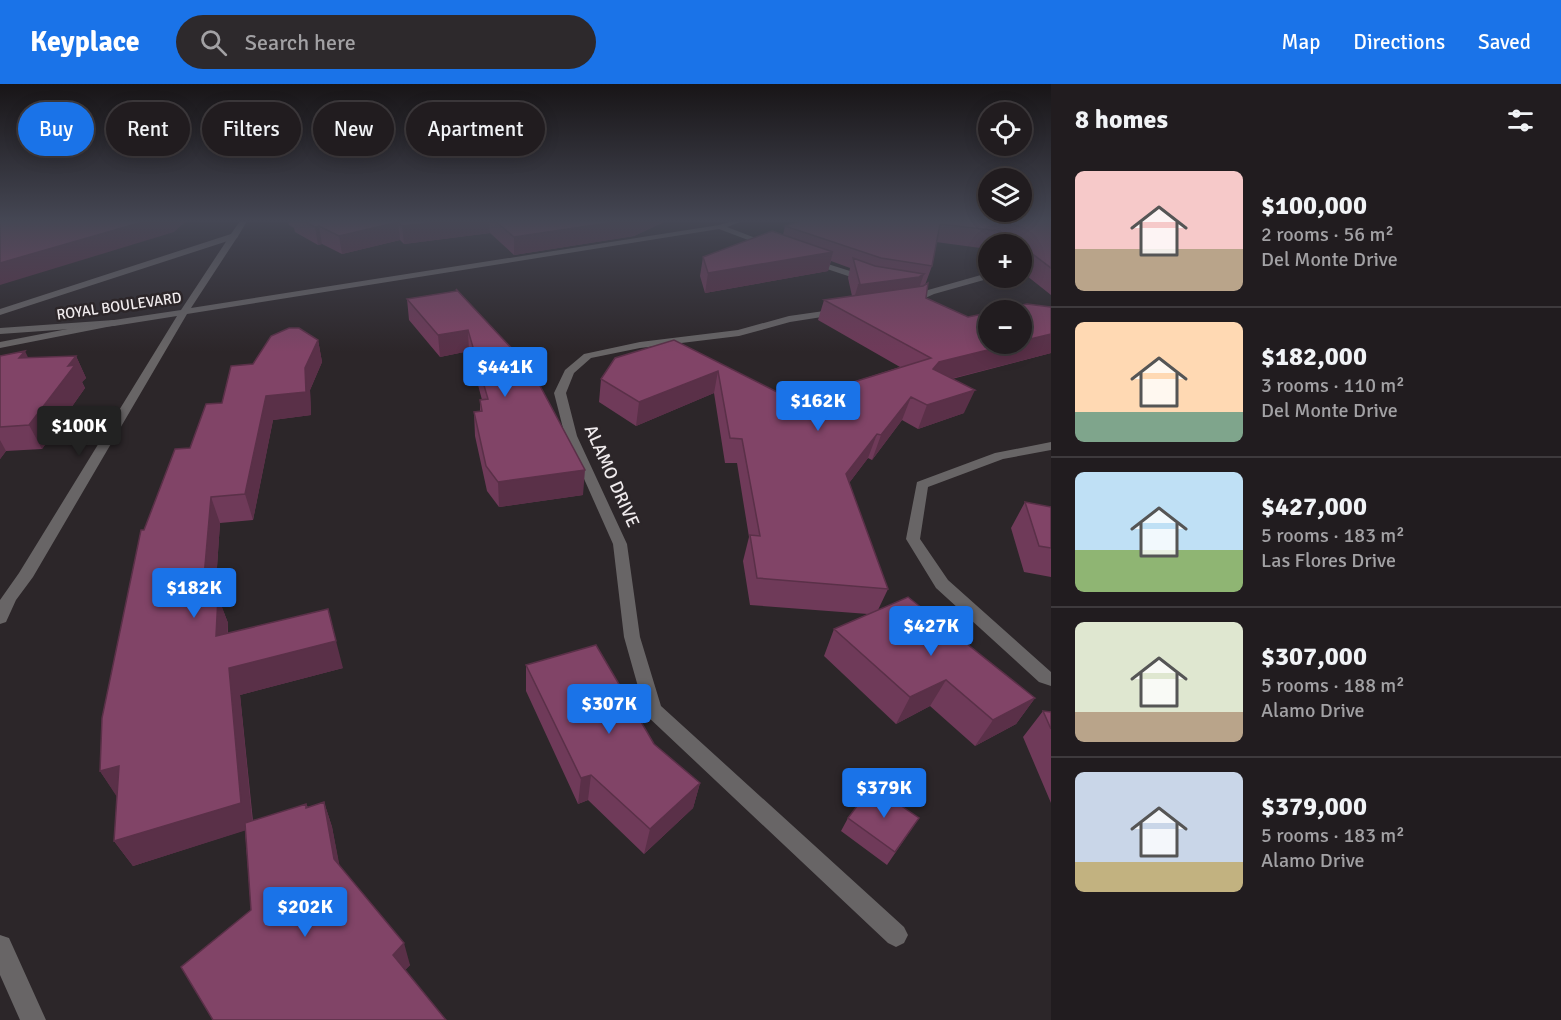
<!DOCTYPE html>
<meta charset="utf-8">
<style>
:root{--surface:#211c1f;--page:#2d292c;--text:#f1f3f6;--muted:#a2a1a4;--line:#3e3a3d;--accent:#1a73e8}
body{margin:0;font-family:Signika,sans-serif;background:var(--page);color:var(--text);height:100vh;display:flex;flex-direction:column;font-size:22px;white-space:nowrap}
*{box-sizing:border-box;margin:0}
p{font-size:20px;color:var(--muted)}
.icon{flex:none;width:33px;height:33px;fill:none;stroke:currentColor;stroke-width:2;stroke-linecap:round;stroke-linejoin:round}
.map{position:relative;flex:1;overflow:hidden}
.drawer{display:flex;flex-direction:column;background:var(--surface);width:510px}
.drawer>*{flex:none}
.guide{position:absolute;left:18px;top:18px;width:570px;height:54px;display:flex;gap:12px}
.buttons{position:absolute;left:978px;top:18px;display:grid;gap:12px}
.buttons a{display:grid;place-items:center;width:54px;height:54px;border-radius:50%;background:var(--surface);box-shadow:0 3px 15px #0003,0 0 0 2px var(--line);font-size:30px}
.price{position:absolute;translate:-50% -51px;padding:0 14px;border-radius:6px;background:var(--accent);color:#fff;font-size:20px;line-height:39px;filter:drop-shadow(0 2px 3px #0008)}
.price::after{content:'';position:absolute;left:50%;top:36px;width:18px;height:14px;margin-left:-9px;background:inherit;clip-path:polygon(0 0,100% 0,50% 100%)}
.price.active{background:#222;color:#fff}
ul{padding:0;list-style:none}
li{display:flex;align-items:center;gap:18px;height:150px;padding:0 24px}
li+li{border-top:2px solid var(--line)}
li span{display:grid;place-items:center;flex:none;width:168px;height:120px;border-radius:9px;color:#555}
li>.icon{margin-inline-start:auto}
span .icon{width:72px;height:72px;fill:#fffc;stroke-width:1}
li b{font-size:26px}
h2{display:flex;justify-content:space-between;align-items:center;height:72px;padding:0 24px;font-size:26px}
.tag{padding:0 21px;border-radius:27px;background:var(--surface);box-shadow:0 3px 15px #0003,0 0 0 2px var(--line);font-size:21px;line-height:54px}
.tag.active{background:var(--accent);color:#fff}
header{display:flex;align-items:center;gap:36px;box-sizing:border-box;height:84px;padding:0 30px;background:var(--accent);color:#fff}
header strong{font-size:28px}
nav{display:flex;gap:33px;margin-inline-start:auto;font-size:21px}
.search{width:420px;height:54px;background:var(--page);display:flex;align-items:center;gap:15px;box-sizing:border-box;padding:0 21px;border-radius:33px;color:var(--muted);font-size:22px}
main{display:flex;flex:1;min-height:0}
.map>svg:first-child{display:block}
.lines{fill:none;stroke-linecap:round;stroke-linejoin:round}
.minor{fill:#686566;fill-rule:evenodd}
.tertiary{fill:#686566;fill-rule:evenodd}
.wall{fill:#6f3a59}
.shaded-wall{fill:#5a3048}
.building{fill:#814467;stroke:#5a3048;stroke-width:1.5}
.labels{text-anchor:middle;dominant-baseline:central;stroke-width:5;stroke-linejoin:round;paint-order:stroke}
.far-street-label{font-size:15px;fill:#f0ebed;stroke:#2c2629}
.street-label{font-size:18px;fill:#f0ebed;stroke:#2c2629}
</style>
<header>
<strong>Keyplace</strong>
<div class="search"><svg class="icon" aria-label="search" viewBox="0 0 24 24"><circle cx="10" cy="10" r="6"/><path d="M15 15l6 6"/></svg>Search here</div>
<nav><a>Map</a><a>Directions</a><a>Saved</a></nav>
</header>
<main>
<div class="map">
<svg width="1051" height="936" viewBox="0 0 1051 936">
<rect width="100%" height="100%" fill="#2c2629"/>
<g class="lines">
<!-- minor -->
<path class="minor" d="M733,137H743L727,143L774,161L767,163L719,145L187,230L33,493L16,516L6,538L0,540V516L19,489L177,232L114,242L0,250V244L114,236L181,226L231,150H234L238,152L191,224L719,141Z
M812,175L869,193L870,195L863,197L809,179L808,177Z
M988,189V194H991L934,210L912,220L904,218L928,206Z
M838,225L843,228L841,230L790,238L739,252L640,264L591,274L574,289L566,309L577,352L627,460L640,553L661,622L904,843L908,851L904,859L896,863L888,859L646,631L624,553L613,460L565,352L554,309L565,286L584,270L640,258L738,246L789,232Z
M1051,358V366L1003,375L928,403L920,455L948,496L1051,588V602L1039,598L936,504L906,455L917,398L995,369Z
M0,851L9,854L46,936H20L0,891Z"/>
<!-- tertiary -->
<path class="tertiary" d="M240,137H247L237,154L0,231V225L231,150Z
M114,236L119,239L117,241L0,264V258Z"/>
</g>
<!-- wall -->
<path class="wall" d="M288,137H666L634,152L514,171L490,149L404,160L400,156L342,170L322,160L318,161L295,148L294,144L289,141Z
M1051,137V211L1022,188V160H988V165L936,158L932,182L925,201L926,214L968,233L1051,223V269L952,295L964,329L918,345L902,336L872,376L868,374L849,399L888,505L878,526L1035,614L1016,640L975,662L930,622L896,640L824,572L834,545L868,530L750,521L743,477L749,453L737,379H725L714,309L636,342L599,318L601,295L674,256L787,313L815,310L900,283L818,236L824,216L852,212L848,194L850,184L831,177L828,187L705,209L700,192L703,173L783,151L785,142Z
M456,207L583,411L499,423L487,407L475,352L474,328L480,327V316H482L469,267L440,273L409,236L407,215Z
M318,256L322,278L310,306L311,331L273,336L253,436L220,439L215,513H218L228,539V549L343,584L240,611L253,737L306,720L308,723L324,718L332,743L339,781L410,881L405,886L251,826L245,746L133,782L114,757L117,712L100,687L144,446L190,364L222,319L253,280Z
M0,272L28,274L76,272L86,294L82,298L85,304L42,365L6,367L0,375Z
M1025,418L1051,423V493L1024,488L1011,444Z
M526,581L654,660L700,699L693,724L644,770L588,716L578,720L526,607Z
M1043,627L1051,645V719L1023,653Z
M848,734H919L887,781L841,747Z"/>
<!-- shaded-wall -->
<path class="shaded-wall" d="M146,137H186L174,148L0,201V179Z
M447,137H489L490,149L404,160L402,142Z
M621,137H666L634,152L514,171V153Z
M398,138L400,156L342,170L339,152Z
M319,142L322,160L318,161L315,143Z
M833,168L828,187L705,209L708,189Z
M924,190L917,210L852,221L858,201Z
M468,246L469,267L440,273L438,251Z
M1051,250V269L930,300L933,285L939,278L1012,260H1022V257Z
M318,256L322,278L310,306L311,331L273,336L253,436L245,410L266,312L305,284Z
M25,267L36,290L19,274Z
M76,272L86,294L82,298L85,304L42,365L29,341L68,282Z
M718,287L714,309L636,342L639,318Z
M975,306L964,329L918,345L927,321Z
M911,313L902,336L872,376L881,351Z
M877,350L868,374L837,415L846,390Z
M0,356L6,367L0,375Z
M585,386L583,411L499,423L498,398Z
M211,413L220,439L213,542L202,516Z
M218,513L228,539L226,578L216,552Z
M336,557L343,584L240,611L253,744L133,782L114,757L229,584Z
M946,596L930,622L896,640L910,613Z
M1035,614L1016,640L975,662L993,636Z
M119,682L117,713L100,687Z
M591,691L588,716L578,720L581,694Z
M700,699L693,724L644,770L650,745Z
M324,718L332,743L343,799L334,775Z
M404,859L410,881L399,892L393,871Z"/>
<!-- building -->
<path class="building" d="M0,137H146L0,179Z
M303,137H447L402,142L398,138L339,152L319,142L315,143Z
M495,137H621L514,153Z
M800,137H1051V184L1022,162V160H1019L1000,147L940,140L932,182L881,174L785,142Z
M772,147L833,168L708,189L703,173Z
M853,174L875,182L924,190L919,193L858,201L860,200Z
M928,199L926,214L968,233L988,229V260H1012L939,278L933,285L975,306L927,321L911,313L881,351L877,350L846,390L888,505L757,494L750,451L760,452L742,355L730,354L718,287L639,318L601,295L615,274L674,256L787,313L797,304L815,310L931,274L824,216L923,202Z
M456,205L531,285L585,386L498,398L486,382L474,328L482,327L480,316L488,315L468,246L438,251L407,215L457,207Z
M1027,220L1051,223V250L1022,257V226H998Z
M289,244H299L318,256L305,284L306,308L266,312L245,410L211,413L202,516L218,513L216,552L328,525L336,557L229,584L241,719L114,757L119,682L100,687L102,634L141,446H144L175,365L190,364L206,320L222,319L231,282L253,280L271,252Z
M25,267L19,274L76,272L68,282L75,281L29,341L0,343V272Z
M1025,418L1051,423V464L1039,462Z
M908,513L1035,614L993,636L946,596L910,613L834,545Z
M596,561L654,660L700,699L650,745L591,691L581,694L526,581Z
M1043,627L1051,628V645Z
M872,702L919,734L895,768L848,734Z
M324,718L334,775L404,859L393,871L446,936H213L181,883L251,826L245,739L306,720V724Z"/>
<!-- sky -->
<linearGradient id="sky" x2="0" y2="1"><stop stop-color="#181517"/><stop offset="0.51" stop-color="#454754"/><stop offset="1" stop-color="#454754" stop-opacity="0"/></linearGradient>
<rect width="1051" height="268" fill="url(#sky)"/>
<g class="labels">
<!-- far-street labels -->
<g class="far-street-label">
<text transform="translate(119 222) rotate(-8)">ROYAL BOULEVARD</text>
</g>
<!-- street labels -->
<g class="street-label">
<text transform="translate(612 392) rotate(66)">ALAMO DRIVE</text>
</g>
</g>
</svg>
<div class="buttons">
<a><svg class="icon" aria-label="locate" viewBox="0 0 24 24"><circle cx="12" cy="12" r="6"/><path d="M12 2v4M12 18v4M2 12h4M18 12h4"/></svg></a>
<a><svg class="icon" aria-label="layers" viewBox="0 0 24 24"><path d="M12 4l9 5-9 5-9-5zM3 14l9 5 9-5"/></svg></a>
<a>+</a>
<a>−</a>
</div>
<b class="price" style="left:505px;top:314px">$441K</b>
<b class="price" style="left:818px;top:348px">$162K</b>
<b class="price active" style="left:79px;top:373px">$100K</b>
<b class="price" style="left:194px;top:535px">$182K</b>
<b class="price" style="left:931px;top:573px">$427K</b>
<b class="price" style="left:609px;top:651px">$307K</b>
<b class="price" style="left:884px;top:735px">$379K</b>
<b class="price" style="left:305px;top:854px">$202K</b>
<div class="guide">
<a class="tag active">Buy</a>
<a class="tag">Rent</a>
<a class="tag">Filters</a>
<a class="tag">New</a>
<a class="tag">Apartment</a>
</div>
</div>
<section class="drawer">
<h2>8 homes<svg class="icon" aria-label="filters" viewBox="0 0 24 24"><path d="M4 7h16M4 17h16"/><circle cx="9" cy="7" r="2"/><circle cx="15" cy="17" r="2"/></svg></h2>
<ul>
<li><span style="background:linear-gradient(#f6c9c9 65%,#b9a48a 0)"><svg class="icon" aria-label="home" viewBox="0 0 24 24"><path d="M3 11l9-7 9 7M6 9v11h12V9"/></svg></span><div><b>$100,000</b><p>2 rooms · 56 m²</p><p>Del Monte Drive</p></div></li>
<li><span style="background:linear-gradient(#ffd9b3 75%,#7fa58c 0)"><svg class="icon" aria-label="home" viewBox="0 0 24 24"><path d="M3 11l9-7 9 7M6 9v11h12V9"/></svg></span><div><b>$182,000</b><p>3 rooms · 110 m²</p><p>Del Monte Drive</p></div></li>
<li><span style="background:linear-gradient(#bfe0f5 65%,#8fb573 0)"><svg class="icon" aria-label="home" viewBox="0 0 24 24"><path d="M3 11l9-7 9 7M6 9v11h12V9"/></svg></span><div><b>$427,000</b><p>5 rooms · 183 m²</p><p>Las Flores Drive</p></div></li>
<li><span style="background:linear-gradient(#dfe7d0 75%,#b9a48a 0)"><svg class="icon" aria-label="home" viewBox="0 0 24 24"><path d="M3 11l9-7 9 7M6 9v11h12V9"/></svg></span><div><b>$307,000</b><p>5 rooms · 188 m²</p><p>Alamo Drive</p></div></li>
<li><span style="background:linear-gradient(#c9d6e8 75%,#c2b280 0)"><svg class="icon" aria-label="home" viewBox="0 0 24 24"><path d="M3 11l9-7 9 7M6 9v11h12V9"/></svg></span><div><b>$379,000</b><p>5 rooms · 183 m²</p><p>Alamo Drive</p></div></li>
</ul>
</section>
</main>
